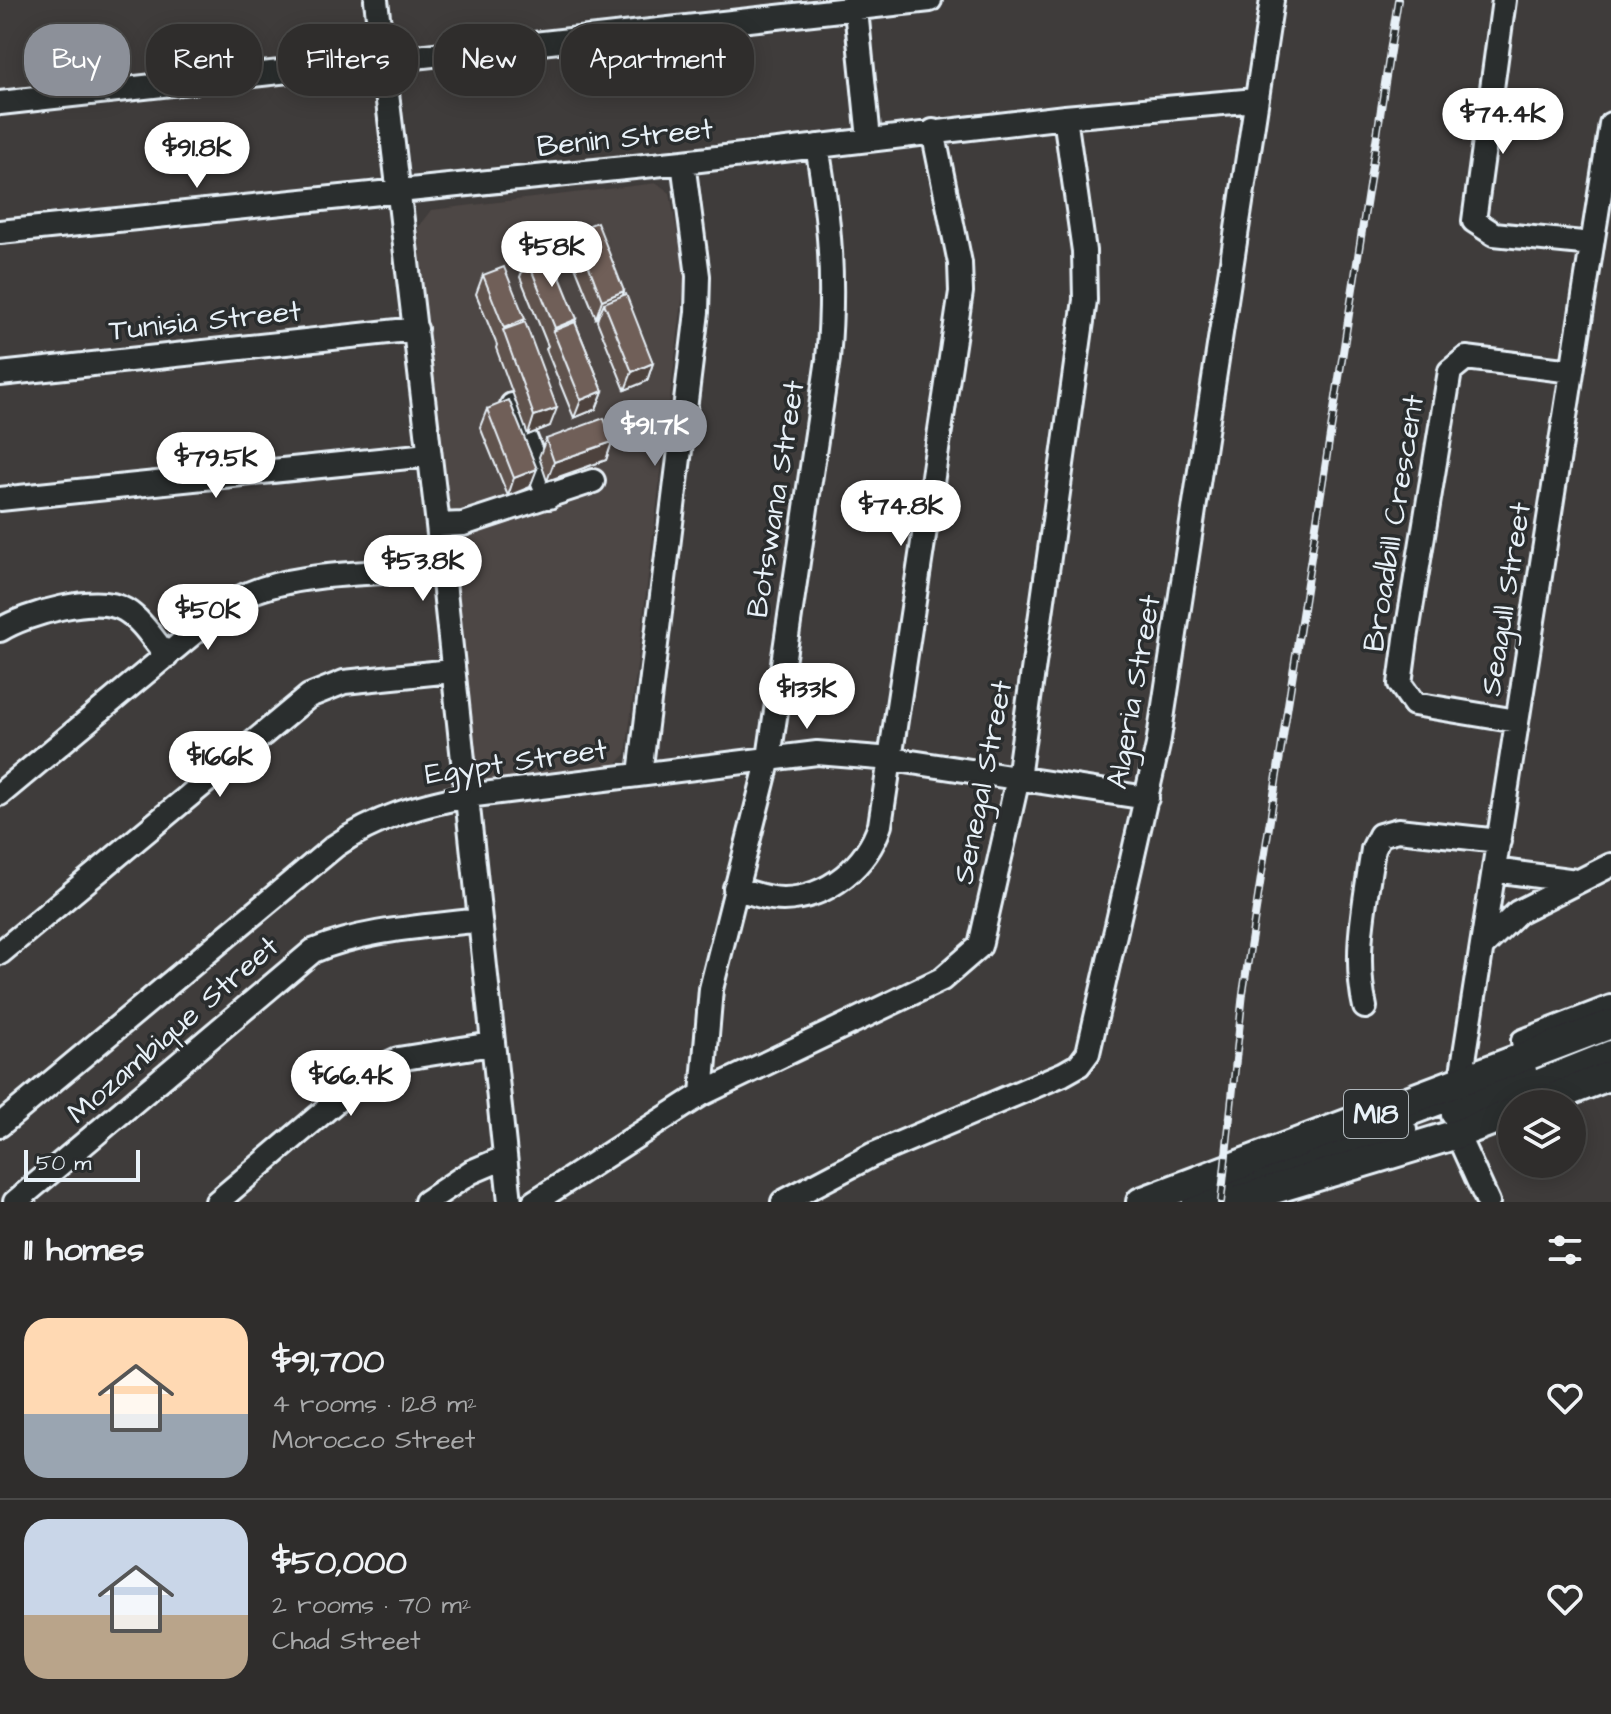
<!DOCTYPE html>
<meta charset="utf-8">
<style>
:root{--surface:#2f2d2c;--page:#373534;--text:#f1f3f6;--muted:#a7a8a9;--line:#4a4948;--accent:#8c9099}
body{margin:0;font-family:"Architects Daughter",sans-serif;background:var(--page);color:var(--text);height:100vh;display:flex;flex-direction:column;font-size:30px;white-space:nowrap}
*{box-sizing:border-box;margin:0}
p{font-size:26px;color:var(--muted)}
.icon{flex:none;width:44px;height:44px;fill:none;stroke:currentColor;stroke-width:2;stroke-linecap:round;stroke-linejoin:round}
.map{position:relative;height:1202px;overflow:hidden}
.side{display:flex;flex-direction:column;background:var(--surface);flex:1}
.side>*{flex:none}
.hud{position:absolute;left:24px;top:24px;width:800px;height:72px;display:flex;gap:16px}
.tools{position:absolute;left:1498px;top:1090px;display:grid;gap:16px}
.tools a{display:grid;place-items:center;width:88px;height:88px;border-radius:50%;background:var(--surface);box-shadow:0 4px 20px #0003,0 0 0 2px var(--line);font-size:40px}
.scale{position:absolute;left:24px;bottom:20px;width:116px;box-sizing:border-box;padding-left:8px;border:4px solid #e8f1f8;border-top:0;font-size:22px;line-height:28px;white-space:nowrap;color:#e8f1f8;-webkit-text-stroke:6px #2a2d2e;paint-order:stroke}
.price{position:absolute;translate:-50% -68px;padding:0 18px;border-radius:28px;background:#fff;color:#222;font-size:26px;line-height:52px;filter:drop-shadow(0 2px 4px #0008)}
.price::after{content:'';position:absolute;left:50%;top:48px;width:24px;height:18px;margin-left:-12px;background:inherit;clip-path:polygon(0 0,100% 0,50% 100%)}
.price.on{background:var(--accent);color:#fff}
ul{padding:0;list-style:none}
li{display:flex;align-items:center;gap:24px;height:200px;padding:0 24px}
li+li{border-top:2px solid var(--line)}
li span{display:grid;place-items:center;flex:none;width:224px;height:160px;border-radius:24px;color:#555}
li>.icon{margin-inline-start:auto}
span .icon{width:96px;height:96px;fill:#fffc;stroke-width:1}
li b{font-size:34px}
h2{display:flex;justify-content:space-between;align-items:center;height:96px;padding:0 24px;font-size:34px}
.pill{padding:0 28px;border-radius:32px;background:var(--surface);box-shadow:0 4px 20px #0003,0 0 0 2px var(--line);font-size:28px;line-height:72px}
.pill.on{background:var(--accent);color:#fff}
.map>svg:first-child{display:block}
.built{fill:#4e4644}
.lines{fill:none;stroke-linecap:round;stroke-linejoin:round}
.minor-casing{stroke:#e8f1f8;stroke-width:28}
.major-casing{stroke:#e8f1f8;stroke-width:34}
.minor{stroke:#2a2d2e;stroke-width:22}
.major{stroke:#2a2d2e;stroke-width:28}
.rail-casing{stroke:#e8f1f8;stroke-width:8}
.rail{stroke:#2a2d2e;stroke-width:5;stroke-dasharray:15;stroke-linecap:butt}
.wall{fill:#60524d;stroke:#e8f1f8;stroke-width:2}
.shaded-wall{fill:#4e423e;stroke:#e8f1f8;stroke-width:2}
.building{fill:#705f59;stroke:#e8f1f8;stroke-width:2}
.labels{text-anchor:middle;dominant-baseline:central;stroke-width:7;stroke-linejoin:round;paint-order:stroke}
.shield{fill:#2a2d2e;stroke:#afb6bb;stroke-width:2}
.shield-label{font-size:28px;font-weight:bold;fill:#e8f1f8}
.street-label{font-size:30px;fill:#e8f1f8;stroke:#2a2d2e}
</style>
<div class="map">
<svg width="1611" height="1202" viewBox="0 0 1611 1202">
<rect width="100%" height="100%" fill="#3f3c3b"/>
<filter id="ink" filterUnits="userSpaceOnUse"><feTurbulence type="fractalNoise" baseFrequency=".0125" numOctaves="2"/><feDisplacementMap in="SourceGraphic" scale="16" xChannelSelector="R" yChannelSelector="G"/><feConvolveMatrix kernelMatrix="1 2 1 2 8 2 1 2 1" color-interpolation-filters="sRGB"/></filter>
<g filter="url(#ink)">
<!-- built -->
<path class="built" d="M657,183L670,193L685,276L626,754L612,768L490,785L472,767L418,227L431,210Z"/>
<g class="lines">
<!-- minor casing -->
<g class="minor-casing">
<path id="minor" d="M376,0L438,525L510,1202
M855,0L869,139
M1504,0L1474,221L1494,234L1592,244
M0,103L930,0
M0,232L683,162L1065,117L1256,100
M0,374L416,329
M512,405L549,497
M0,499L428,455
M438,525L463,524L593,481
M0,630C26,614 97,593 125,610C142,620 155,642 167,656
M1517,721L1414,704L1400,684L1406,639L1450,371L1466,358L1572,371
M640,774L697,312L698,276L683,162
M0,794L227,605C279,570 378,574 441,569
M1494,870L1576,881
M735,888C751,893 767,899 783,899C829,898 867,865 880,825L961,292L960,263L933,131
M1484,945L1518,912L1611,865
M0,953L309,696L344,682L452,671
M1365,1007C1353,954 1365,903 1373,849L1380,835L1398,830L1499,841
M1523,1041L1611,1007
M702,1094L711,989L769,758L828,359C835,281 830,222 817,146
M1453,1115L1611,1052
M0,1125L335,846C377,817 417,806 467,796L817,753L892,759L1147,798
M1381,1125L1525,1071
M15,1202L313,951C365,929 424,927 480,920
M217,1202L372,1071L398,1059L492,1044
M426,1202L471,1172L504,1158
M534,1202L702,1094L942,979L980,946L1018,778L1085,300L1084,251L1065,117
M783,1202L872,1155L1063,1074L1079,1065L1088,1053L1158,745L1272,0
M1194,1202L1405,1130
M1488,1202L1457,1134L1458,1098L1611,124"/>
</g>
<!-- major casing -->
<g class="major-casing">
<path id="major" d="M1536,1104L1611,1075
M1141,1202L1611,1024
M1231,1202L1457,1134L1512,1113"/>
</g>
<!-- minor -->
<use href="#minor" class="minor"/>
<!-- major -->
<use href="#major" class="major"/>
<!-- rail casing -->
<g class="rail-casing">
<path id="rail" d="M1221,1202L1243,993L1398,0"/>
</g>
<!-- rail -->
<use href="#rail" class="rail"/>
</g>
<!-- wall -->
<path class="wall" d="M575,231L624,291L623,295L653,363L647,381L625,390L597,321L598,317L596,318L568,249Z
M527,259L577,319L575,322L603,391L596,409L574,418L546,349L548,346L520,277Z
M483,275L524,322L550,426L528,435L496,348L497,345L476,294Z
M487,409L530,487L508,496L480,427Z
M546,439L612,442L606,460L547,481L539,457Z"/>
<!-- shaded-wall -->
<path class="shaded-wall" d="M624,291L618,310L604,303L598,317L596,318L602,300Z
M577,319L570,337L553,331L555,328Z
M653,363L647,381L625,390L632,372Z
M603,391L596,409L574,418L581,400Z
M557,408L550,426L528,435L534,416Z
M612,442L606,460L547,481L554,462Z
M537,469L530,487L508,496L514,478Z"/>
<!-- building -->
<path class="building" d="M597,222L624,291L602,300L575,231Z
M549,250L577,319L555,328L527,259Z
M504,267L525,319L504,328L483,275Z
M626,294L653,363L632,372L604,303Z
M525,322L557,408L534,416L503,330Z
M575,322L603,391L581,400L553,331Z
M509,400L537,469L514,478L487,409Z
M604,418L612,442L554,462L546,439Z"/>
</g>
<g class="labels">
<!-- shield labels -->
<rect class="shield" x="1344" y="1090" width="64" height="48" rx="6"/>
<g class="shield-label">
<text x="1376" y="1114">M18</text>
</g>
<!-- street labels -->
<g class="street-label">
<text transform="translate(625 138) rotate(-6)">Benin Street</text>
<text transform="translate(205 321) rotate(-6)">Tunisia Street</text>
<text transform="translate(776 499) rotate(-81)">Botswana Street</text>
<text transform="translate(1394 523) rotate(-81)">Broadbill Crescent</text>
<text transform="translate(1506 599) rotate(-81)">Seagull Street</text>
<text transform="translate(1134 692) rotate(-80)">Algeria Street</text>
<text transform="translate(516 762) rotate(-8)">Egypt Street</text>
<text transform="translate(983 782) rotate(-79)">Senegal Street</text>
<text transform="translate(173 1030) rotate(-41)">Mozambique Street</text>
</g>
</g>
</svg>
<div class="tools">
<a><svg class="icon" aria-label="layers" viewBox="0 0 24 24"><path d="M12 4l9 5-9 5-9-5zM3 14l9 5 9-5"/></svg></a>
</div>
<div class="scale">50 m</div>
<b class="price" style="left:1503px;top:156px">$74.4K</b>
<b class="price" style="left:197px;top:190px">$91.8K</b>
<b class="price" style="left:552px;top:289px">$58K</b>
<b class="price on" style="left:655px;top:468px">$91.7K</b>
<b class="price" style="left:216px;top:500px">$79.5K</b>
<b class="price" style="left:901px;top:548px">$74.8K</b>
<b class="price" style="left:423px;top:603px">$53.8K</b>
<b class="price" style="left:208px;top:652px">$50K</b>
<b class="price" style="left:807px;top:731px">$133K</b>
<b class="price" style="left:220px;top:799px">$166K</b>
<b class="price" style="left:351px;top:1118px">$66.4K</b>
<div class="hud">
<a class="pill on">Buy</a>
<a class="pill">Rent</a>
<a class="pill">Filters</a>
<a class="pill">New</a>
<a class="pill">Apartment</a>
</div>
</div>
<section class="side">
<h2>11 homes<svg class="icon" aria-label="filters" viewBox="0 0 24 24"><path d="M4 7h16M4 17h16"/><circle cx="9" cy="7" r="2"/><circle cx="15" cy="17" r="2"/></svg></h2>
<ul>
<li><span style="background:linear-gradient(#ffd9b3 60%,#9aa5b1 0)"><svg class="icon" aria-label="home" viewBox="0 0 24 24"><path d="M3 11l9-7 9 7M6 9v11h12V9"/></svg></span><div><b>$91,700</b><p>4 rooms · 128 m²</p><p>Morocco Street</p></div><svg class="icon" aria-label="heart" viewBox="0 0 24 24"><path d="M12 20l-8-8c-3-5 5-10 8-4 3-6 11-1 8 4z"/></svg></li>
<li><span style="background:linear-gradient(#c9d6e8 60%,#b9a48a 0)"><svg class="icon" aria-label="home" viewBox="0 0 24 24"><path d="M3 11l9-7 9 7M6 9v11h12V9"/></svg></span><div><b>$50,000</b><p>2 rooms · 70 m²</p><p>Chad Street</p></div><svg class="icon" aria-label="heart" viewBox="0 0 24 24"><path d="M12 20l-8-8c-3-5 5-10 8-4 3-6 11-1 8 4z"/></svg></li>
</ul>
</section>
